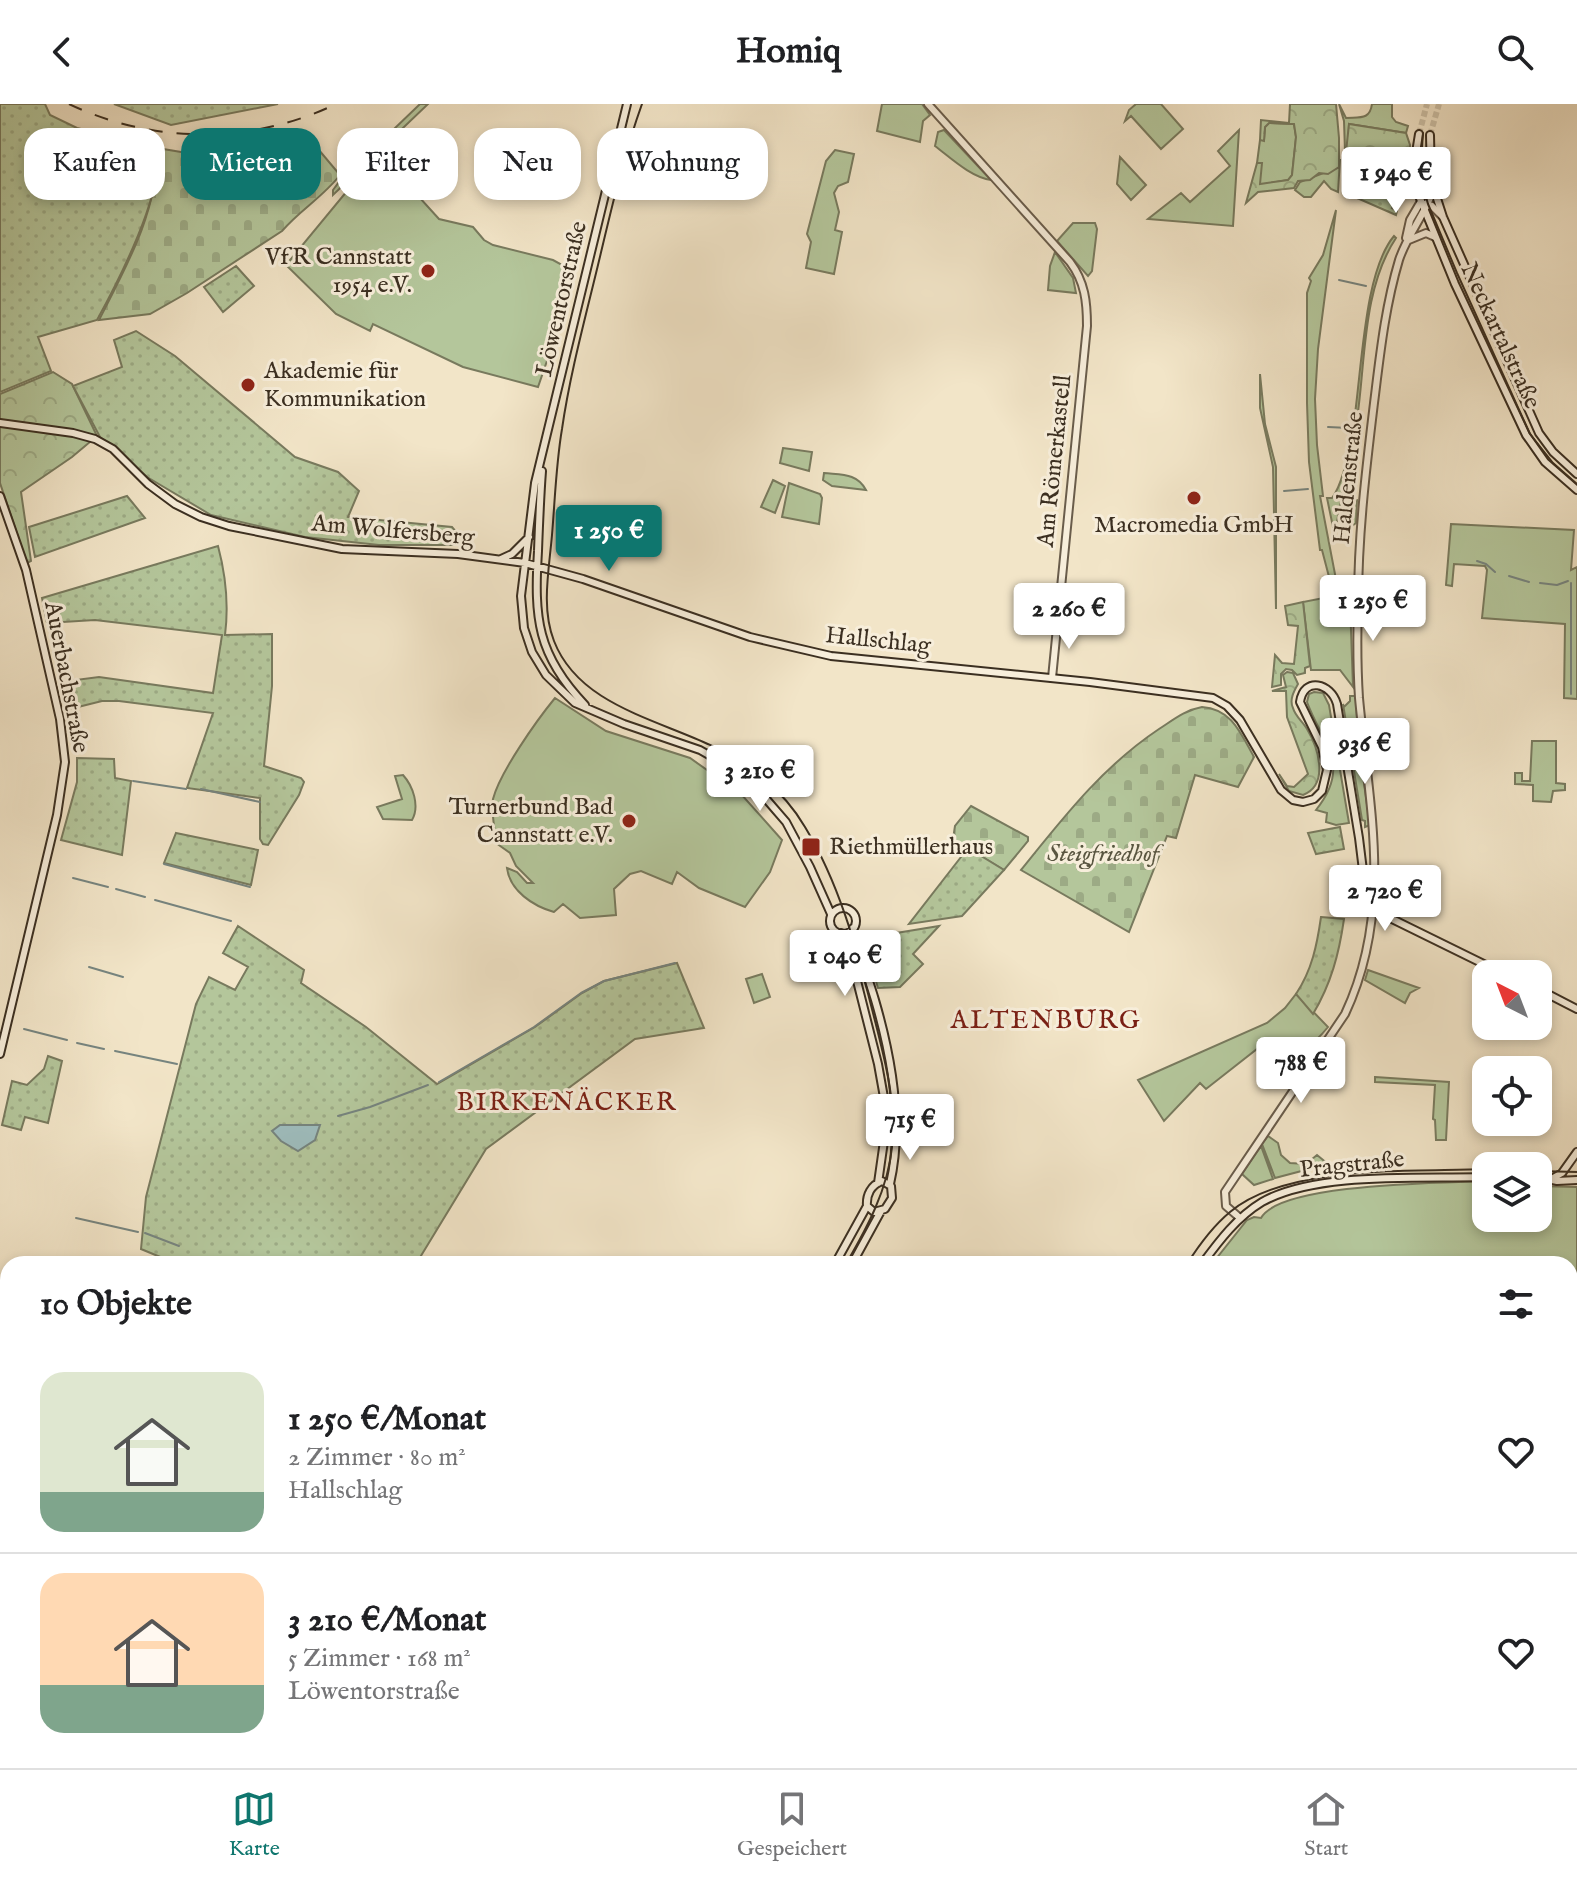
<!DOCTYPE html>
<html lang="de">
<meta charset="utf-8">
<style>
:root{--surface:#fff;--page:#f6f6f6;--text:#202124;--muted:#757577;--line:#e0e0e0;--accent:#0f766e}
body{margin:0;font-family:"IM FELL English",serif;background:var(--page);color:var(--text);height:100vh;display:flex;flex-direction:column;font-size:30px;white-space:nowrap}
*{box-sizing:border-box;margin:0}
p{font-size:26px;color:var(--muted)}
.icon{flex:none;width:44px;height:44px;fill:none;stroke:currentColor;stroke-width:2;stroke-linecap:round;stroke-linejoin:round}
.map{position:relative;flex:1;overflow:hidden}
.drawer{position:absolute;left:0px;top:1152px;width:1578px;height:512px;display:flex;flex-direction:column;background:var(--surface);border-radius:24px 24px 0 0;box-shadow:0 4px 12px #0003}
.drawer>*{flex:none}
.banner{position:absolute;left:24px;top:24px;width:800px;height:72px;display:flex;gap:16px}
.needle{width:52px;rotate:318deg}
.fabs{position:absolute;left:1472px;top:856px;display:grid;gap:16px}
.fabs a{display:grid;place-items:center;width:80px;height:80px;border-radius:16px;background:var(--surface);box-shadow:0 4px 12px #0003;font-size:40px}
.price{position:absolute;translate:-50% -68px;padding:0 18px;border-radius:8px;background:#fff;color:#222;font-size:26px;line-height:52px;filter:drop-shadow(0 2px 4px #0008)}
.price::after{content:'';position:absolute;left:50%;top:48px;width:24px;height:18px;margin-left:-12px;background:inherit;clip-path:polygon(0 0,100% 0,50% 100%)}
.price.selected{background:var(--accent);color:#fff}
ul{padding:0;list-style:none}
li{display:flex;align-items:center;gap:24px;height:200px;padding:0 40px}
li+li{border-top:2px solid var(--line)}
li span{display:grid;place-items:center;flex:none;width:224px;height:160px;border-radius:24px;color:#555}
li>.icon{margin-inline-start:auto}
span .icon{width:96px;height:96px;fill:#fffc;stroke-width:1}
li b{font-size:34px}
h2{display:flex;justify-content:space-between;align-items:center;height:96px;padding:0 40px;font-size:34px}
.chip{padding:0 28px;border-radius:24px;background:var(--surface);box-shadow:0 4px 12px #0003;font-size:28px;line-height:72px}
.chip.selected{background:var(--accent);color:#fff}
header{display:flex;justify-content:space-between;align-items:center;height:104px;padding:0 40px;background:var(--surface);font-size:36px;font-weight:800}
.tab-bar{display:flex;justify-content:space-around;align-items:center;height:112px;border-top:2px solid var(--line);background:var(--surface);font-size:22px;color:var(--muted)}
.tab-bar a{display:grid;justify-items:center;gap:4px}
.tab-bar .selected{color:var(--accent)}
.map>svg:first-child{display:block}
.green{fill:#b4c69b;stroke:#787a5e;stroke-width:2}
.forest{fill:url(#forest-crowns);stroke:#787a5e;stroke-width:2}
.cemetery{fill:url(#cemetery-stones);stroke:#787a5e;stroke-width:2}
.garden{fill:url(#garden-dots);stroke:#787a5e;stroke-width:2}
.water{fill:#9ebdbe;stroke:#76847f;stroke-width:2}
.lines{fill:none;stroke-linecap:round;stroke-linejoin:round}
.stream{stroke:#76847f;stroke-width:2}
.secondary-tunnel{stroke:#cdc1a7;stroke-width:6;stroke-dasharray:6 3;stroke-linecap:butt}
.primary-tunnel{stroke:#cdc1a7;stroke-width:7;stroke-dasharray:7 3.5;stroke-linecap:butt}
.tertiary-casing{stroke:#695c4b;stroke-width:10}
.secondary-casing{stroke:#3b2f21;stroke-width:10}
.primary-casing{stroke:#3b2f21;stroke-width:11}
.tertiary{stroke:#f7eedb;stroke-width:6}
.secondary{stroke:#f7eedb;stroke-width:6}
.primary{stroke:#f2e5c8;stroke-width:7}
.tram{stroke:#3b2f21;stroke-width:2}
.rail{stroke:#3b2f21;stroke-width:2;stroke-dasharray:14 14;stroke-linecap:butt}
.poi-dot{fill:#8f2418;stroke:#f7eedb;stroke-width:3}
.labels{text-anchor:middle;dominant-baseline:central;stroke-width:6;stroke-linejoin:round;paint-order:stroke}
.poi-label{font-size:24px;fill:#3b2f21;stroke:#f7eedb;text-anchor:end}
.street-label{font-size:24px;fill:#3b2f21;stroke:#f7eedb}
.park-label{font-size:24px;font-style:italic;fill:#595540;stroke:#f7eedb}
.neighbourhood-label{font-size:26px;letter-spacing:2px;fill:#7a1f14;stroke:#f7eedb}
</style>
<header><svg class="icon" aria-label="back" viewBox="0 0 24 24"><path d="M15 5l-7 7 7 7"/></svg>Homiq<svg class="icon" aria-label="search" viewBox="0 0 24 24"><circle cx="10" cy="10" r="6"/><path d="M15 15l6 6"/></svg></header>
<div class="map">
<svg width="1577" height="1664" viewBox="0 0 1577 1664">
<defs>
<pattern id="forest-crowns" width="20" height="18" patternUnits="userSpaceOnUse" patternTransform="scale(2)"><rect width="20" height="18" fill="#b4c69b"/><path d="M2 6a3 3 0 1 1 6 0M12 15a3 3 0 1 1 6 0" fill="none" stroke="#9caa85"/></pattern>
<pattern id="cemetery-stones" width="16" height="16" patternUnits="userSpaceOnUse" patternTransform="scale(2)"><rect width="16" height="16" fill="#b4c69b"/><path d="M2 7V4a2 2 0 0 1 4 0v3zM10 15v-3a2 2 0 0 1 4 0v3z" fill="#9caa85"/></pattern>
<pattern id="garden-dots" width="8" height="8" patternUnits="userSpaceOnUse" patternTransform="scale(2)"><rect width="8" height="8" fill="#b4c69b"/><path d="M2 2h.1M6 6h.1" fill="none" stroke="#9caa85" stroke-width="1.8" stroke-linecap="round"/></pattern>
</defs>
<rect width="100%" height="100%" fill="#f2e5c8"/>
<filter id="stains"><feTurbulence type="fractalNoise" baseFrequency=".0025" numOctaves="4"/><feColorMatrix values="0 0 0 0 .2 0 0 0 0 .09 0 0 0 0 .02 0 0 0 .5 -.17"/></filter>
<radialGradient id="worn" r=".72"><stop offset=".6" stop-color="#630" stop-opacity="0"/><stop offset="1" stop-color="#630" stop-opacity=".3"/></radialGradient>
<!-- green -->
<path class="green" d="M420,0H428L333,91V86L339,78Z
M882,0H922L930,11L923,17L920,38L877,27Z
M1136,0H1161L1183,25L1161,45L1131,12L1125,17L1129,6Z
M1339,0L1346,14C1360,13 1370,16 1372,0H1392V13L1396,18L1408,22L1406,29L1349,20L1348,44L1345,47L1344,17Z
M1269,19L1294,20L1296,33L1292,71L1288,76L1259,81L1261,59H1257L1260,36H1264L1265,23Z
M944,26L991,76C971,73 952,55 935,42L938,28Z
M1239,26L1233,122L1148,115L1181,89L1190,98L1230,62L1218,47Z
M835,46L854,50L848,78L838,82L834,89L839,108L835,126L842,128L834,170L806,164L811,138L807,130L826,57Z
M388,48L424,87L419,93L439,115L473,123L484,136L493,141L553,156L564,162L549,251L538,283L463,263L373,220L370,227L336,210L286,161L352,81Z
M1120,53L1146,81L1131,96L1117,80Z
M1340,55L1338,88L1331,85L1324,77L1311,93H1304L1295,86L1300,78L1339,63Z
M1336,106L1318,245L1315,295L1317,341L1323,392H1320L1339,491H1343L1350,498L1353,583L1340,566H1311L1303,498L1334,492L1322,446H1320L1309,358L1307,299V189L1311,177L1309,174L1323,151Z
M1073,119H1095L1097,125L1092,167L1088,172L1057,137Z
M1394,132L1396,134C1361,187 1366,262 1356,322C1353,345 1347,368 1342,390L1344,394L1357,396L1356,419L1349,424H1346L1349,399L1341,397L1336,423H1333L1327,394H1332C1340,384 1342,372 1346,360C1363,301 1358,175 1394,132Z
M1055,148L1073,174L1076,189L1048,186L1050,162Z
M1260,270L1265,320L1276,363V505L1273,363L1260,304Z
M783,344L812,348L809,367L780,359Z
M824,369C842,371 857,369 866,386L832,382L823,376Z
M773,376L785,382L775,409L761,403Z
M789,379L820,390L822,394L819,420L782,413Z
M1451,420L1574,426L1571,466L1577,463V595L1564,594L1565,520L1482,514L1487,466L1485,462L1454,460L1452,482L1446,481Z
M1314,588L1323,589L1329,601L1349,719L1336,721L1326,718L1327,709L1316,706C1352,661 1323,641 1307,598L1309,590Z
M1350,592H1356L1358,638L1361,643L1359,645L1370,721L1365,723V717L1362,716L1343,600L1344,603L1350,597Z
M555,594L606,627L690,654L741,690L782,736L770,768L745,803L699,784L677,768L672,780L641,767L630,770L614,785L616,811L580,814L563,800L554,808C533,802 510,787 507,764L517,768L527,779H533L516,762L510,749L496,739C495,726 491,708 493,695C500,668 537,616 555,594Z
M1532,637H1556V679L1565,680V686L1553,687L1551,698L1533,697V681L1515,680V669H1522V677H1530Z
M403,671C413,682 420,702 412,716L383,715L377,703L402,695L395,672Z
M1368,866L1419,884L1410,889L1405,899L1365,876Z
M762,870L770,893L754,899L746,875Z
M1296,890L1328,923C1312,943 1294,954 1270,962L1257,945L1206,985L1200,979L1164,1017L1138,976L1267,919L1285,904Z
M1375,973L1449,978L1446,1036H1436L1435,1016L1433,1015L1435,981L1375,978Z
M1268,1032L1278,1039L1281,1051L1290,1059L1306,1060L1317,1051L1328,1060L1275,1074L1262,1040Z
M1261,1042L1273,1075L1254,1081L1242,1070Z
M1486,1077V1114H1538V1082L1577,1083V1303H1570V1160H1212L1247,1116L1254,1113L1261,1114C1280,1079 1444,1079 1486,1077Z
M1570,1395H1577V1664H809L824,1656H1570Z"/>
<!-- forest -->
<path class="forest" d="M1290,0H1336L1339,34V63L1328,70L1319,69L1310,76L1298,77L1294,84L1258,88L1246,99L1257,59H1262L1260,80L1288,76L1292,71L1296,33L1294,20L1269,19L1265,23L1264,37L1260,36L1261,16L1289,19Z
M1349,20L1406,29L1410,41L1409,72L1402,73L1372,64L1357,94L1345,88L1351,80L1350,77L1343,76Z
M53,268L72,280L97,332L72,353L21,388L31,457L27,459L0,379V290Z
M1303,498L1310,562L1305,564V569L1297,571L1292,566L1286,565L1281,570V581L1272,583L1275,551L1282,559L1294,560L1298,522L1288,521L1285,502Z
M1287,568L1293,569L1298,580C1294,587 1289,596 1293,604C1295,612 1303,618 1307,625C1319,645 1329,681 1303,691L1289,687L1279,670L1287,682L1294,683L1308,670L1287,613L1286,587H1272L1286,583L1283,571Z"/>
<!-- cemetery -->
<path class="cemetery" d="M308,33L340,71C323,93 300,106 282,127L187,189L150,210L99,216C126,163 159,105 157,44L193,50L234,49Z
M1202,603C1232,605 1241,630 1254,653L1238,683L1195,671L1176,734L1167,732L1129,828L1021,766C1063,714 1102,663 1159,625C1173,616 1185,606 1202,603Z
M971,702L1028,733V737L1004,766L953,735L955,722Z"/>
<!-- garden -->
<path class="garden" d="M0,0H45L50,11L77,24L93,28H115L155,36C156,46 157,57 157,67C152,110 118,178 97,216L38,233L51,267L0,288Z
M114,0H278L171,21Z
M1372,64L1402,73L1389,71L1384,88L1397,93L1392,104L1397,107L1396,111L1357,94Z
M236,162L254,182L223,208L204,183Z
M136,227L175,252L295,353L338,368L359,387L348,413L452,423L457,429L458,436L453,441H379L305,433L211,411L147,373L100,333L73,282L122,263L114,236Z
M127,392L145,414L35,453L29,423Z
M218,442C226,472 229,500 225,531L272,530V582L264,662L301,674L304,678L299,691L268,741L263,740L260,735V694L187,684L213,609L119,597H102L66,606L60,578L99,573L213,589L222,531L95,516L47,519L42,494Z
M77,654L114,655L115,674L131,677L122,751L61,736L77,678Z
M1340,723L1344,745L1316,750L1308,729Z
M176,729L258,746L251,781L164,759Z
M968,744L1004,766L962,812L909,820Z
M1321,813L1344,815C1339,850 1331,880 1313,910L1296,890C1312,866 1317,841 1321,813Z
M238,822L304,866L301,879L366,923L437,980L535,923L582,889L604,877L677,859L704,924L635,935L486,1045L416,1160H168L170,1157L141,1145L146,1093L196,900L209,873L235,886L248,863L223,849Z
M939,822L913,850L923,860L900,883L878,884L865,841L872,833Z
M48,952L62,957L48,1019L25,1013L21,1026L2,1021L12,977L27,981L44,965Z
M0,1526L8,1529V1605L0,1601Z
M350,1656H402L415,1664H341Z"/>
<!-- water -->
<path class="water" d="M280,1021H320L315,1036L298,1047L281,1037L272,1027Z"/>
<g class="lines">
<!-- stream -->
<path class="stream" d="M1339,176L1366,182
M1328,323L1349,324
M1284,387L1308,385
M1477,457L1486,460L1495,468
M1509,472L1529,478
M1540,479L1557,481L1568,477
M1571,479V590
M133,677L186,685
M201,685L260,698
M164,760L250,783
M73,774L108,783
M116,785L145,793
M155,796L231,817
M89,863L123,873
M24,925L67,936
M77,939L104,945
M115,947L177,960
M439,978L534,923L581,889L604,877L675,859
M338,1012L370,1003L428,981
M76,1114L138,1128
M145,1129L179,1142"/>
<!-- secondary-tunnel -->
<path class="secondary-tunnel" d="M1419,30L1427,0
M1430,31L1439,0"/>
<!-- primary-tunnel -->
<path class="primary-tunnel" d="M1570,1469L1577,1466
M1570,1485L1577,1482"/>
<!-- tertiary casing -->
<g class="tertiary-casing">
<path id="tertiary" d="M928,0L1070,158C1085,178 1087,198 1087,222L1052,574
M1406,134L1410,116L1420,99L1432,102L1442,112
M1409,136L1426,129L1435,133
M1240,1114L1226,1102L1225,1088L1345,910C1394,806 1369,702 1359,594C1357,563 1357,530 1358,498C1358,431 1366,365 1374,299C1380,251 1385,203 1399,156C1407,131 1425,111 1433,86"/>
</g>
<!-- secondary casing -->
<g class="secondary-casing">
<path id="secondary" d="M627,0L535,379L521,492L524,524L532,548L546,571L575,599L624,620L700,646L737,667L754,681L786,718L810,763L831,810
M1419,30L1414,61L1417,87L1455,180L1526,331L1545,358L1577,386
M1430,31L1431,76L1443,113L1539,329L1553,348L1577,370
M0,319L73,329L95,335L113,345L148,380L175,400L201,413L229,422L342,445L458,450L525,459L583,475L750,533L831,552L1090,578L1213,594L1227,602L1240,616L1281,686L1293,696L1303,698L1314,695L1322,687L1327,666L1322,643L1300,598C1304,572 1331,579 1337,600L1359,734L1367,799L1386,812L1504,870
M542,367C540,393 539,420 538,447C534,514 537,551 585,601
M0,392L26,466L60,615L65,658L57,711L0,950
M501,455L512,450L529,433
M830 817a13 13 0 1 1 26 0a13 13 0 1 1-26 0Z
M853,824C858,848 868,872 875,896C892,954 904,1020 890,1080
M841,829L857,877L878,960L885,999V1030L878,1079
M1538,885L1577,905
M1538,1073L1557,1077L1577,1076
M1553,1074L1562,1069L1577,1048
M882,1077L891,1082L892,1094L885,1105L874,1108L867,1102C866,1091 871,1081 882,1077Z
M835,1160L867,1102
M852,1160L881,1107
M1202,1160C1219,1137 1237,1113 1262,1098C1316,1067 1423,1075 1486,1073
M500,1664L505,1658L511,1657L521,1664
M803,1664L814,1656"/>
</g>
<!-- primary casing -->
<g class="primary-casing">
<path id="primary" d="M765,1664L776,1656
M792,1664L804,1656"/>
</g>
<!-- tertiary -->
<use href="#tertiary" class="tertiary"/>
<!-- secondary -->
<use href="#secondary" class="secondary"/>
<!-- primary -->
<use href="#primary" class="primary"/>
<!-- tram -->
<path class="tram" d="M642,0C623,53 611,107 598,161C585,215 570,270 562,325C556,360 555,396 552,431C549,466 541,504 554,537C583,612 685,618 746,661C769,677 791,699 805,723C839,779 856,842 872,905C883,949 897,996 892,1043C888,1085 867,1124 846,1160
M1423,29L1421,58L1424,86L1428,100L1457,169L1530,330L1553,359L1577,380
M1538,1067L1577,1068
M1187,1160C1199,1141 1212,1123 1230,1108C1287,1060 1413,1068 1486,1065
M514,1664L515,1656
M781,1664L792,1656"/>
<!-- rail -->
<path class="rail" d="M69,0C153,40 251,41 336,0"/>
</g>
<!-- markers -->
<g class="poi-dot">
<circle cx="428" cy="167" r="8"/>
<circle cx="248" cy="281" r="8"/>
<circle cx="1194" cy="394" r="8"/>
<circle cx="629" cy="717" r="8"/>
<rect x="801" y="733" width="20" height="20" rx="4"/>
</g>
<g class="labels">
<!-- poi labels -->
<g class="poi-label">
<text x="412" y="153">VfR Cannstatt<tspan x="412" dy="28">1954 e.V.</tspan></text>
<text x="264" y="267" text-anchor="start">Akademie für<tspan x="264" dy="28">Kommunikation</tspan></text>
<text x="1194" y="421" text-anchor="middle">Macromedia GmbH</text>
<text x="613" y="703">Turnerbund Bad<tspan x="613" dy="28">Cannstatt e.V.</tspan></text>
<text x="829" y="743" text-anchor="start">Riethmüllerhaus</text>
</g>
<!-- street labels -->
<g class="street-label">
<text transform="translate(562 195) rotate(-77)">Löwentorstraße</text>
<text transform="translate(1500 232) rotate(65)">Neckartalstraße</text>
<text transform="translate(1055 357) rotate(-84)">Am Römerkastell</text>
<text transform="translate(1349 374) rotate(-84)">Haldenstraße</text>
<text transform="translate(393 427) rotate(5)">Am Wolfersberg</text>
<text transform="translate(878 537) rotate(6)">Hallschlag</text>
<text transform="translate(66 573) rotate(79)">Auerbachstraße</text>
<text transform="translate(1352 1061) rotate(-6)">Pragstraße</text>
</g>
<!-- park labels -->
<g class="park-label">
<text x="1103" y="750">Steigfriedhof</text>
</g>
<!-- neighbourhood labels -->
<g class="neighbourhood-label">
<text x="1046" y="916">ALTENBURG</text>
<text x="567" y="998">BIRKENÄCKER</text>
</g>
</g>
<rect width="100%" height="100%" filter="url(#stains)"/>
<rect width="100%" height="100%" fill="url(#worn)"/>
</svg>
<div class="fabs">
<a><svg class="needle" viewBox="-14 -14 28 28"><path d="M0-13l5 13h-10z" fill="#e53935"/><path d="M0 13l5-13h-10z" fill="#757577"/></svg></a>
<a><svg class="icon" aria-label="locate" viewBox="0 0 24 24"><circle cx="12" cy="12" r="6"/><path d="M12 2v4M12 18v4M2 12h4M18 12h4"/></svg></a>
<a><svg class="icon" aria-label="layers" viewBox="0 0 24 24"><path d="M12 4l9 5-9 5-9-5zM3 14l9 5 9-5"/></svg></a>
</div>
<b class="price" style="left:1396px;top:111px">1 940 €</b>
<b class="price selected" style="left:609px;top:469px">1 250 €</b>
<b class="price" style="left:1373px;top:539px">1 250 €</b>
<b class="price" style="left:1069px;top:547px">2 260 €</b>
<b class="price" style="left:1365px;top:682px">936 €</b>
<b class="price" style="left:760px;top:709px">3 210 €</b>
<b class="price" style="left:1385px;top:829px">2 720 €</b>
<b class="price" style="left:845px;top:894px">1 040 €</b>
<b class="price" style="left:1301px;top:1001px">788 €</b>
<b class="price" style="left:910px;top:1058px">715 €</b>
<div class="banner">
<a class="chip">Kaufen</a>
<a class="chip selected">Mieten</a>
<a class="chip">Filter</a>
<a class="chip">Neu</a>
<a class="chip">Wohnung</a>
</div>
<section class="drawer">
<h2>10 Objekte<svg class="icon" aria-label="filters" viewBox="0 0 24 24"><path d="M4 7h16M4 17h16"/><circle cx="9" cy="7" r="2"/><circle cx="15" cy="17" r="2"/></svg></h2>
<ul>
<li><span style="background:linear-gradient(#dfe7d0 75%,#7fa58c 0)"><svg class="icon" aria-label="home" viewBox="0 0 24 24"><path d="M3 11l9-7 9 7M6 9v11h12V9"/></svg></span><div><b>1 250 €/Monat</b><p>2 Zimmer · 80 m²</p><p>Hallschlag</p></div><svg class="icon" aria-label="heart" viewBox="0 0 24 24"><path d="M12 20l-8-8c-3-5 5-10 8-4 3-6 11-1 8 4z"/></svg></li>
<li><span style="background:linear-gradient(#ffd9b3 70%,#7fa58c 0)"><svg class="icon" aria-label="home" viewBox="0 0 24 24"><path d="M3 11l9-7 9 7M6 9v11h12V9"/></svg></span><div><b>3 210 €/Monat</b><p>5 Zimmer · 168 m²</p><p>Löwentorstraße</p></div><svg class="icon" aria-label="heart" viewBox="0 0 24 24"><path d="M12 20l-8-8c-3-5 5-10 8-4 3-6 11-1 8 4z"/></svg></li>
</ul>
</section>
</div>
<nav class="tab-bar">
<a class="selected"><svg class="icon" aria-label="map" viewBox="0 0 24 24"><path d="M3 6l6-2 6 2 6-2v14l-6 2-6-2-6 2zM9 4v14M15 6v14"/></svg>Karte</a>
<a><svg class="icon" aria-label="saved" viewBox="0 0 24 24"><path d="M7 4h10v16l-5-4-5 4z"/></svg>Gespeichert</a>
<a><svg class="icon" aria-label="home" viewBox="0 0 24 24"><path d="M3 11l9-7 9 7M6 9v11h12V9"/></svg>Start</a>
</nav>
